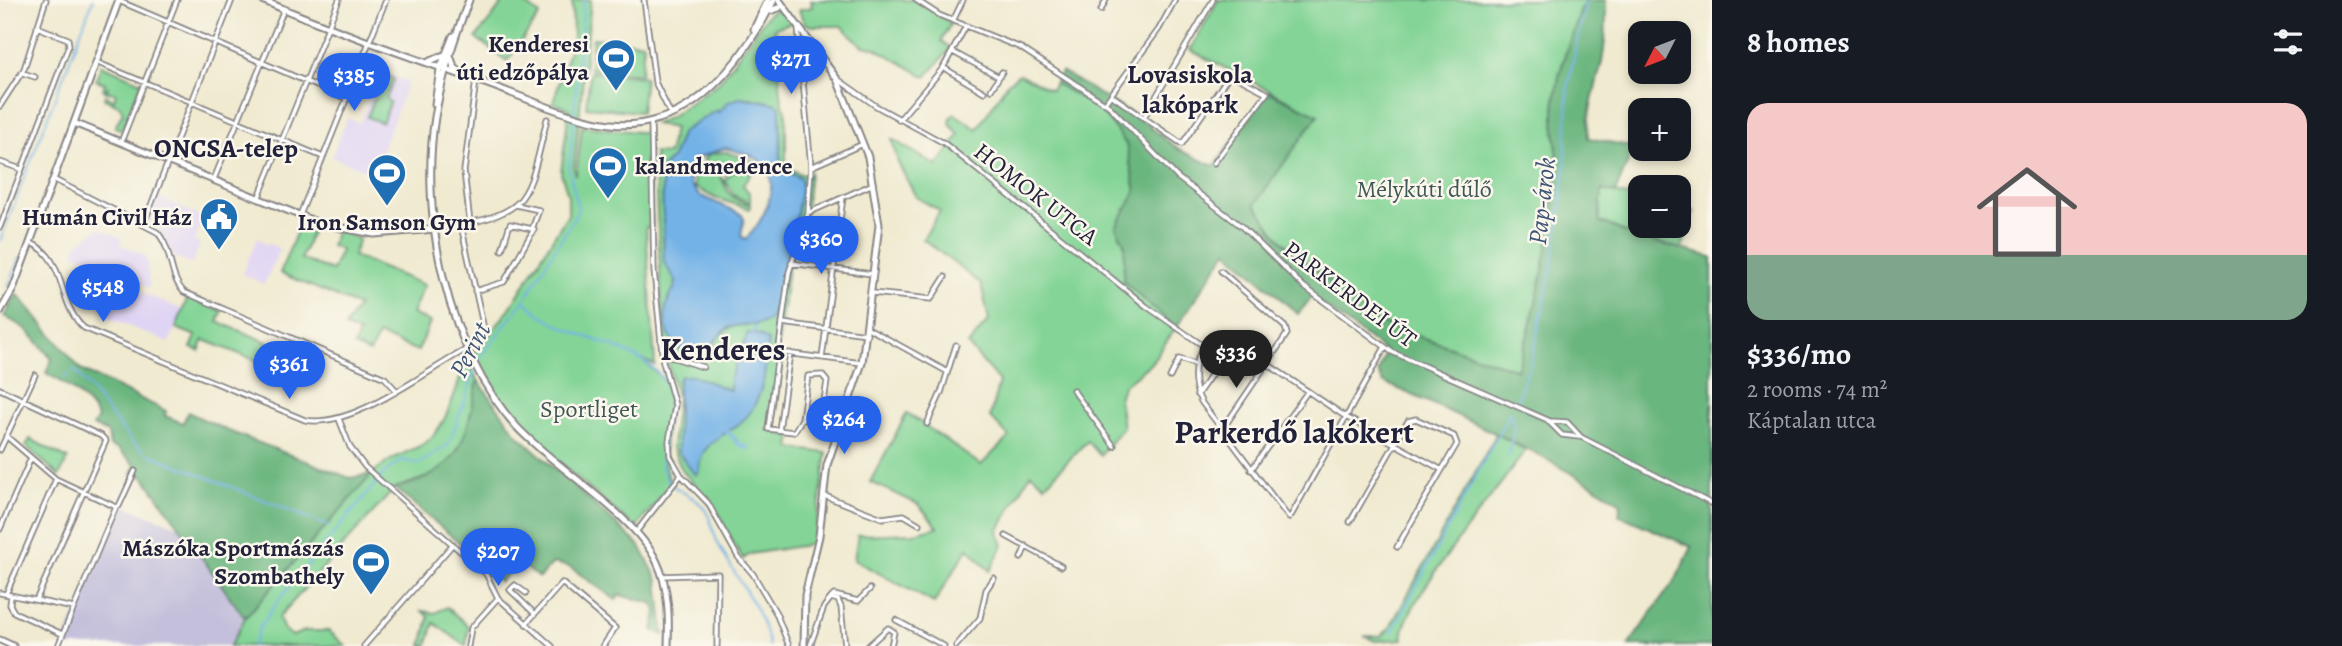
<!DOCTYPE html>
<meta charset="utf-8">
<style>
:root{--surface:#171b24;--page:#242831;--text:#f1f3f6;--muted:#9ea1a6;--line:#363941;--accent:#2563eb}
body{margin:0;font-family:Alegreya,serif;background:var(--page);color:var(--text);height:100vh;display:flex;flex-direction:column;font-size:26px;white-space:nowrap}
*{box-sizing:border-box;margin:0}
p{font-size:23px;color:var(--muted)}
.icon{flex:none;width:38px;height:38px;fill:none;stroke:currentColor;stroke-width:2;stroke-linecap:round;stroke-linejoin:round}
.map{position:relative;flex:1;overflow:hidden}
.details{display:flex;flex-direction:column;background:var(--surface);width:630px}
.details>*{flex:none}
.needle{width:46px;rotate:228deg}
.buttons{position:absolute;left:1628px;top:21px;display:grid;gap:14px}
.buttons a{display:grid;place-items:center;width:63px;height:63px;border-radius:14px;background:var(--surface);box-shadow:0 4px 10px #0003;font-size:35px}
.price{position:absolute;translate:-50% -60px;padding:0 16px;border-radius:24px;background:var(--accent);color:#fff;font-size:23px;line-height:46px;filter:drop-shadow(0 2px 4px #0008)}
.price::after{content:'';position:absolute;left:50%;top:42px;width:21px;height:16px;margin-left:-10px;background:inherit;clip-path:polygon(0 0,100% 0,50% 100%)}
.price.on{background:#222;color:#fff}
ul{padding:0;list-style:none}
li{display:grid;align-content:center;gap:14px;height:371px;padding:0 35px}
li+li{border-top:2px solid var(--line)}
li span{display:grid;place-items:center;height:217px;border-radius:21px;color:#555}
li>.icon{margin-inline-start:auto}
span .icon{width:126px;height:126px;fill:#fffc;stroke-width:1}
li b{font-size:30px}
h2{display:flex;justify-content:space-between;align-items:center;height:84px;padding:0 35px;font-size:30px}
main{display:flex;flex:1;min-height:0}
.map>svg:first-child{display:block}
.built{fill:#e0d4f4}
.industrial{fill:#c4c0db}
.green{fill:#83d496;stroke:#527b68;stroke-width:2;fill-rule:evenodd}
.forest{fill:#6ab67f;stroke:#466c5d;stroke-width:2}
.water{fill:#73b2e7;stroke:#4a6a91;stroke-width:2;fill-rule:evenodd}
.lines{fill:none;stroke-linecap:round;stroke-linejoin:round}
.stream{stroke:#73b2e7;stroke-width:2}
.canal{stroke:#73b2e7;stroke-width:3.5}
.street-casing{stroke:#898686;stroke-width:7}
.secondary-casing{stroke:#898686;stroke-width:9}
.street{stroke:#fff;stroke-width:3.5}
.secondary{stroke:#fff;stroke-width:5}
.labels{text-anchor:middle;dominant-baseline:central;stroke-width:5;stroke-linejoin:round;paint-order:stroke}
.poi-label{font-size:24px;font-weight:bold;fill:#22223b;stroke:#fbf7ec;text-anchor:end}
.park-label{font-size:24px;fill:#3f5756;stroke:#fbf7ec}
.street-label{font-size:24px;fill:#22223b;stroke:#fbf7ec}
.neighbourhood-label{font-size:26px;font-weight:bold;fill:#22223b;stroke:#fbf7ec}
.water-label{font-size:26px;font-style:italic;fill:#3e5477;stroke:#fbf7ec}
.district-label{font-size:32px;font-weight:bold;fill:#22223b;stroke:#fbf7ec}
</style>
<main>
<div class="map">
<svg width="1712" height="646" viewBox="0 0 1712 646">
<rect width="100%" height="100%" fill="#fbf7ec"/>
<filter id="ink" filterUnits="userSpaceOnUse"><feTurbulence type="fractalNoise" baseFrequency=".0143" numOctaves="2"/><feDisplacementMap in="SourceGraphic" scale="14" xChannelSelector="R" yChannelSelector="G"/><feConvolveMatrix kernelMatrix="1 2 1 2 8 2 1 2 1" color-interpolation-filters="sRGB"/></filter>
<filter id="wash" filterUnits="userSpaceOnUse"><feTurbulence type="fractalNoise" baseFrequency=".00686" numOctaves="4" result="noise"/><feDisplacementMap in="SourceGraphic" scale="28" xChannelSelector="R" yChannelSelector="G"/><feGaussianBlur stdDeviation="1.57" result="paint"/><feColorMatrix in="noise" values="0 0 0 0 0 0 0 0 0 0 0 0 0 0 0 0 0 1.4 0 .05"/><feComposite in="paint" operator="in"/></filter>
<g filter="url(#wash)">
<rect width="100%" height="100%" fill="#f0ead0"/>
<!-- built -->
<path class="built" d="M380,71L408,82L373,173L332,157L347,118L360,123Z
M158,197L204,218L194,241L200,244L192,264L172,256L162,233L149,220Z
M99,228L122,238L120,244L146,256L150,288L74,253L79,242Z
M257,239L264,242L263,245L267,243L280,249L264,284L242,274Z
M119,283L183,310L169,343L105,316Z"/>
<!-- industrial -->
<path class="industrial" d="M123,505L182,528L245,618L230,646H62Z"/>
<!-- green -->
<path class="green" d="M505,0H520L540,15L507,61L476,38Z
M572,0H591L574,168L576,176L582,126L646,133L652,227H646L647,244L655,365L642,360L666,381C674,417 655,449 671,484L636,528C574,475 511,430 473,356L510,308L568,214V195L561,173L569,109L553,103L573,38Z
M811,0H914L951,23L941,41L951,48L926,77L875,48L863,46L841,26H811L804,23L799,10L812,7Z
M1218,0H1585C1572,35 1555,75 1554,113C1554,133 1559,151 1557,172C1551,239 1538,306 1517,370L1383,324L1293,252L1274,232L1255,204L1317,115L1190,50Z
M776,9L794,22L775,28L782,103L786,110V167L807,177L810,171L804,224L788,267L776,362L782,363L773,432L792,435L790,448L827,453L814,544L750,554L743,559L709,502L682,470L672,447L677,397L664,350L654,153L668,154L674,128L655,124L670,117L719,82L768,14ZM750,98L777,104L780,108L781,169L797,176L795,230L788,246L774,312L759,324H735L712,341L702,355L675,348L668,297L674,291L676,281L664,262L662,168L672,158L682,132L715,112Z
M593,38L644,43L641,74L590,69Z
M101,65L142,82L122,130L115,127L123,112L119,105L104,99L105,95L114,100L116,93L107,92L108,86L105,91L103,89L105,83L96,80Z
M590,72L645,77L641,112L586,107Z
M1019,74L1051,90L1055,83L1098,109L1110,122L1126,144L1136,191L1117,227L1125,245L1123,281L1176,328L1151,363L1123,386L1119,399L1123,427L1100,455L1087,441L1045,485L1031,473L998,531L1003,545L990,571L968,548L934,603L854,560L858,535L914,533L938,527L918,504L870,482L907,413L981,465L1009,437L990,417L999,381L968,345L989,320L981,284L923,239L940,211L916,197L898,163L892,139L937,166L959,135L950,124L951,117L955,114L977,129L1007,84Z
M384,75L394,79L386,99L390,102L382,123L367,117Z
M726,152L756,162L759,166L744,162L725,174L703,160L710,154Z
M747,164L752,166L753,171L743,185L750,194V203L735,196L724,180L740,166Z
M699,166L719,172C725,187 730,202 750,204V209L715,198L694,187L695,170Z
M1602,190L1640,199V226H1678V208L1694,211L1681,251L1636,237L1599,221Z
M301,221L314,226L301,259L332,271L341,250L331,246L337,230L359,239L353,256L424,285L412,314L430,322L418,351L378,335L370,353L354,346L359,333L345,327L358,306L280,273Z
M188,297L222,311L218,322L268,342L260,362L204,340L199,351L191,348L196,336L176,328Z
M467,359L478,380L470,424L452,461L433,475L395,488L279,617L283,628L292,636L305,631H329L346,646H230L245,618L372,474C389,459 398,456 418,447C447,434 456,386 467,359Z
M1497,433L1525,451C1505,481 1395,612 1403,639L1375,641L1364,636H1381L1389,629Z
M30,439L68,459L59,476L26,446Z
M447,607L469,627L466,646L434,623L427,646H422L429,617L422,611L435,613Z"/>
<!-- forest -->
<path class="forest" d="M1585,0H1606C1606,21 1606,41 1602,61C1596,88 1587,111 1588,138L1629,146L1632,152L1615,193L1602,190L1599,221L1636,237L1712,257V646H1628L1677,577L1692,547L1619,515L1621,503C1546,455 1465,418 1383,382L1378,372L1386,352L1312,297L1298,314L1227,251L1176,328L1123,281L1125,245L1116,227L1136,191L1126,144L1110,122L1098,109L1055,83L1062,72L1139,118L1179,150L1214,166L1269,92L1318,115L1255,204L1274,232L1293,252L1383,324L1517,370C1538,306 1551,239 1557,172C1559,151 1554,133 1554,113C1555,75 1572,35 1585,0Z
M17,294L81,370L166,411L165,416L183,423L188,412L226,430L350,478L372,474L245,618L144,477L132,474L135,465L118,449L110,446L108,433L93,426L98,418C86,397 67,385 46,373L52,359L26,329L4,316Z
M478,380L517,434L640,546L658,580L664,635L653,630L657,612L652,603L619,595L616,600L570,567L553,563L539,578L518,562L500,582L484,564L395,488C463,472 465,440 478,380Z"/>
<!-- water -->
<path class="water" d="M742,97L777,104L780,108L781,168L801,179C805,189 777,304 771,318C760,330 741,320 726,329C717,336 713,347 704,353C700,356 695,355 689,353C667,346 661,321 668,300C670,292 676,290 676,281L664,262L662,168L672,158L682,132L715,111L719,112L728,102ZM725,148C737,151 752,154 761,162C784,182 763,224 745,239L741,236L744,219L741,214L699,195L690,184L692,160Z
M748,333L759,335L768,341C766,366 765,389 751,411C736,435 698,437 699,471L695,475L678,452V380L681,376H693L730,390V379Z"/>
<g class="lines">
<!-- stream -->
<path class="stream" d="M0,241L93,0
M8,287L20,258
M525,301C562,340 624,340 656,371C685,399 653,441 664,473C671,492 692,493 703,507C712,518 712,530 717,541C734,577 762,607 769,646
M477,362L524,300L576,215L578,208L569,169L584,0
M73,371L75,370L133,443L144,451
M64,378L68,374
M1516,402L1532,358L1554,256L1565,174L1568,85L1586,0
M149,454L314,520
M1508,456L1514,427L1510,413
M317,522L329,526
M1392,632L1510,412
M253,646L260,627L280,598L385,472L402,460L419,464L449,444L475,371"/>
<!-- canal -->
<path class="canal" d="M754,332L755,328
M727,431L740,445L748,448"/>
</g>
</g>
<g filter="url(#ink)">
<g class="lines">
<!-- street casing -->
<g class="street-casing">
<path id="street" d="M644,0L655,82L671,115
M916,0L939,15L1021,48L1109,106L1177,177L1241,226L1303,286L1392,352L1550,421L1567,422L1581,437L1712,504
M119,1L347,99
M1101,10L1106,0
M953,21L963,0
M798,28L811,167L808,213L789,272L768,429L794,432L802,419L841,426
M953,52L999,77
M96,62L323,157
M944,68L984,92
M23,73L35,77
M839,80L876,106L944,143L1146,306L1205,347
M991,90L1002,72
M1111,95L1182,144L1230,74L1267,93L1214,163
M1105,103L1159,29L1175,0
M0,106L24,69L46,0
M1144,117L1213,0
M899,120L943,68L966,26
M651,121L654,271L663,362L675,405L669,441L670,456L681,475L708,503L738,557L753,574L776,613L789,646
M121,142L177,0
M0,162L21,169
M811,167L863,144
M53,179L157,232C173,249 168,276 184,292L385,378L395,389
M214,179L284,9
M258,199L339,0
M808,213L873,184
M300,215L386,0
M144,223L232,0
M470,223L464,171L476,80
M461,225L484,329
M0,227L69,45L68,39L37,27
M436,229C530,213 526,208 547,119
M31,243C67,258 57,305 84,328L305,420C353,429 424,372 467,349
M502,250L510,224L532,229L539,210L516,205
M791,263L872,274
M1221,271L1285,327L1287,334L1222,430
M475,291L504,282L534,229
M872,293L931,299L945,277
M782,323L867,334
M868,328L946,371
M1385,347L1292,514L1289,518L1202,403C1187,379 1194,336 1229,338L1346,417L1442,470
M778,352L862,363
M662,354L703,367
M822,358L843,197
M1170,377L1179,359L1195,364
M0,389L101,436L106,441L37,598
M1073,390L1114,446
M1197,395L1235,341
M339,419L350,447L365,467L486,574L498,598L552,646
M802,419L808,376L822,375L827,381L821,422
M1548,421L1562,435L1579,437
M927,424L941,393L956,345
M779,430L790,353
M6,436L56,479L116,507
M0,450L35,375
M1251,470L1308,391
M825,496L882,518L904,515L919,524
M1350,522L1408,421L1416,419L1454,436L1457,444L1397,547
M0,529L31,458
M636,532L681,475
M1006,536L1061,566
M1021,558L1026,546
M662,576L718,574L717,646
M0,593L74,608
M526,593L515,585L510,590L534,613
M6,594L56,479
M11,595L10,605L14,612L62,634
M831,598L834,595L858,601L870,589
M896,620L944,646
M526,624L562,583L615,628L603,646
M58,646L116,507L119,506L135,471
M364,646L453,544
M468,646L471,628L498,598
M810,646L824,607L831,598L838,600L841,607L845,646
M868,646L888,628L894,632L891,646
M956,646L980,618L986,590L994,578"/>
</g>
<!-- secondary casing -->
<g class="secondary-casing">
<path id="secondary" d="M262,0C337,32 413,58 490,85C529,99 570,119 611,124C627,126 644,124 659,119C711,104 750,47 774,0
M469,0C454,38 442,77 435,117C419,216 448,352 517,427C555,468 635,515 657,562C669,587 669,619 668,646
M779,0L837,79L868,157L879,225L862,363L827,465L819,536L805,595L804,646
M769,11L779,8
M754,29L768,0
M450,55L454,67L460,72
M430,61L444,55
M435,104L440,69L453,36
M74,123L321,224L374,234L436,229
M0,312L13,289L119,0
M0,640L13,646"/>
</g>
<!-- street -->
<use href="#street" class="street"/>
<!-- secondary -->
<use href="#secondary" class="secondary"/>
</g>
</g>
<!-- icons -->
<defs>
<g id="stadium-pin" transform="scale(2.0125)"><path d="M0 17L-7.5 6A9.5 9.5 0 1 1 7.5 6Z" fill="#1f6fb2" stroke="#fbf7ec"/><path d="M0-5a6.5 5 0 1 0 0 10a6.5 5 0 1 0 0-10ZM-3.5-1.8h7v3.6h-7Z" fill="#fff"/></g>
<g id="civic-pin" transform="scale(2.0125)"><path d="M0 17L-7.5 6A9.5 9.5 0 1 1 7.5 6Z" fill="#1f6fb2" stroke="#fbf7ec"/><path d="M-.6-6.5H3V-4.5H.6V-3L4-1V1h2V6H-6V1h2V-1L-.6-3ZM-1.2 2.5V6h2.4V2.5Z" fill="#fff"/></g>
</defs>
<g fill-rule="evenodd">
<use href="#stadium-pin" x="616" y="58"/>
<use href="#stadium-pin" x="608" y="166"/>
<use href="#stadium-pin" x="387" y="173"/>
<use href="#civic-pin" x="219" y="217"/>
<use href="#stadium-pin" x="371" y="562"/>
</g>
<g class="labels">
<!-- poi labels -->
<g class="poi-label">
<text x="589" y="44">Kenderesi<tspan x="589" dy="28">úti edzőpálya</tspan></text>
<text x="635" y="166" text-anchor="start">kalandmedence</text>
<text x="192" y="217">Humán Civil Ház</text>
<text x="387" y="222" text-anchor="middle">Iron Samson Gym</text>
<text x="344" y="548">Mászóka Sportmászás<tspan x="344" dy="28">Szombathely</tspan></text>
</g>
<!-- park labels -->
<g class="park-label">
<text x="1424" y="189">Mélykúti dűlő</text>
<text x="589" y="409">Sportliget</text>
</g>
<!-- street labels -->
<g class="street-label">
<text transform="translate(1036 194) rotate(38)">HOMOK UTCA</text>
<text transform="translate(1350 294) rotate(37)">PARKERDEI ÚT</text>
</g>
<!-- neighbourhood labels -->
<g class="neighbourhood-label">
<text x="1190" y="74">Lovasiskola<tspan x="1190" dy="30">lakópark</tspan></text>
<text x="226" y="148">ONCSA-telep</text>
</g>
<!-- water labels -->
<g class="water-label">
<text transform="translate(1542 201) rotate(-84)">Pap-árok</text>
<text transform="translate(470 350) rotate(-62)">Perint</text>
</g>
<!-- district labels -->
<g class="district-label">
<text x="723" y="349">Kenderes</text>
<text x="1294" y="432">Parkerdő lakókert</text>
</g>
</g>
</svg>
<div class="buttons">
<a><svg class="needle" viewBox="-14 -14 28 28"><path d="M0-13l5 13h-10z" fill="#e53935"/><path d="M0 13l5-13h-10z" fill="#9ea1a6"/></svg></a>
<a>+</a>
<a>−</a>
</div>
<b class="price" style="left:791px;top:96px">$271</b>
<b class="price" style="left:354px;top:113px">$385</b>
<b class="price" style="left:821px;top:276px">$360</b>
<b class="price" style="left:103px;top:324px">$548</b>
<b class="price on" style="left:1236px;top:390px">$336</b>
<b class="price" style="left:289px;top:401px">$361</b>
<b class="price" style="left:844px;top:456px">$264</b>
<b class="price" style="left:498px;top:588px">$207</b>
</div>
<section class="details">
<h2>8 homes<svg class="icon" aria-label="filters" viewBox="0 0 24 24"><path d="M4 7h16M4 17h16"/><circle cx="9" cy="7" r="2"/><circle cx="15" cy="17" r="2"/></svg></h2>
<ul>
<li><span style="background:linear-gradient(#f6c9c9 70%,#7fa58c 0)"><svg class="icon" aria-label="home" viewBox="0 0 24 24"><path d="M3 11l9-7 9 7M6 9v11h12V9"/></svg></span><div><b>$336/mo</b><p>2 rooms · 74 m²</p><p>Káptalan utca</p></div></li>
</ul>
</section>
</main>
